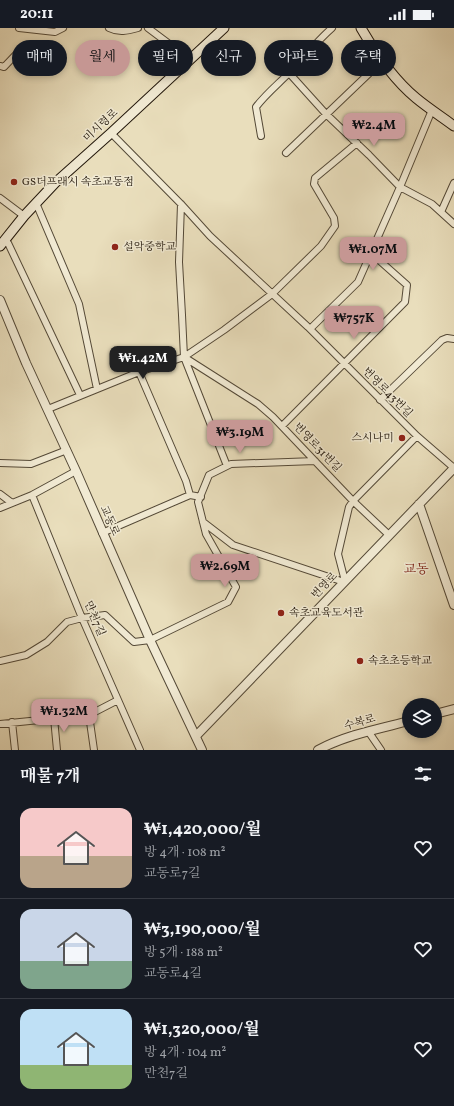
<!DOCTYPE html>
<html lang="ko">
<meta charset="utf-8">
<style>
:root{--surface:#171b24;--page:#242831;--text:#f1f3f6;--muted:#9ea1a6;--line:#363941;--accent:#c59692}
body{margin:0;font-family:Vollkorn,"Noto Serif KR",serif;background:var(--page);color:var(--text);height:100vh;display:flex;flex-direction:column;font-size:15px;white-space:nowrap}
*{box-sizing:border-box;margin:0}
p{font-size:13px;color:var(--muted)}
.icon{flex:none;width:22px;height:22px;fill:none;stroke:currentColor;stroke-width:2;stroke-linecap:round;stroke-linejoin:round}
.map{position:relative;height:722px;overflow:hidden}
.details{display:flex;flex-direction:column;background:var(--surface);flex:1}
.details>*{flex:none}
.banner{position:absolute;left:12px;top:12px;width:430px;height:36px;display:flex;gap:8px}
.controls{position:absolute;left:402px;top:670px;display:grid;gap:8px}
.controls a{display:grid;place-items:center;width:40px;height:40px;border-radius:50%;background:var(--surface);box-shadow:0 2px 6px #0003;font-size:20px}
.price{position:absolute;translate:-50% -34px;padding:0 9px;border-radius:8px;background:var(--accent);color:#111;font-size:13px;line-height:26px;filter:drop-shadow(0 1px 2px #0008)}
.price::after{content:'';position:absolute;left:50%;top:24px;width:12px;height:9px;margin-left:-6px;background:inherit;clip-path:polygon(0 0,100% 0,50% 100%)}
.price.active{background:#222;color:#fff}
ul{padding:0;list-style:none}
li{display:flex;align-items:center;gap:12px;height:100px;padding:0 20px}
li+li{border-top:1px solid var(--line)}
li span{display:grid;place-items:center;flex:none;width:112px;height:80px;border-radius:12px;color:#555}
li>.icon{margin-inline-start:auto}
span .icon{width:48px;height:48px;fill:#fffc;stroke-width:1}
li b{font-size:17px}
h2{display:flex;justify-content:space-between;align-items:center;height:48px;padding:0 20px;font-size:17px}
.pill{padding:0 14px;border-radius:18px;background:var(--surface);box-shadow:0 2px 6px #0003;font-size:14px;line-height:36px}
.pill.active{background:var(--accent);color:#111}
.status{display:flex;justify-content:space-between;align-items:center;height:28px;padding:0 20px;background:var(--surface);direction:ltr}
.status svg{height:11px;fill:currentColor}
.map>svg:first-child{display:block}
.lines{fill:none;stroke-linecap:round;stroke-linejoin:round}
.minor-casing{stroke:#544937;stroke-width:8}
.tertiary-casing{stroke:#544937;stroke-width:10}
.secondary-casing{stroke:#22170b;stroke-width:11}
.minor{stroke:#f1ead3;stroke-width:6}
.tertiary{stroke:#f1ead3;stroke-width:8}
.secondary{stroke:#f1ead3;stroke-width:9}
.poi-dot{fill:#8f2418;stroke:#f1ead3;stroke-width:1.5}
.labels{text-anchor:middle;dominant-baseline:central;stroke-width:3;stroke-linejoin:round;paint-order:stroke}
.street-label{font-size:11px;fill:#22170b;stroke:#f1ead3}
.poi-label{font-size:11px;fill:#22170b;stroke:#f1ead3;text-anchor:start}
.quarter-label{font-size:13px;fill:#7a1f14;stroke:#f1ead3}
</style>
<div class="status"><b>20:11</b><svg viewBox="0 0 49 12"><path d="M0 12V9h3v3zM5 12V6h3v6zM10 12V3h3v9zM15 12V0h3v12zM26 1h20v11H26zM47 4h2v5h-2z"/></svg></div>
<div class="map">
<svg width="454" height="722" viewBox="0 0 454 722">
<rect width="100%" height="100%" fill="#e9debc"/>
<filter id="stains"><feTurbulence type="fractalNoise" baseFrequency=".005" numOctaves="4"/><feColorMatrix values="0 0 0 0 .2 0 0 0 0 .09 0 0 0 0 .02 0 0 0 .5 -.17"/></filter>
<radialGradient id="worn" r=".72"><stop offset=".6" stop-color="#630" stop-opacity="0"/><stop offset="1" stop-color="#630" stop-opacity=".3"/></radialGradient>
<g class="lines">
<!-- minor casing -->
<g class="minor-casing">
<path id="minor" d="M19,0L55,4L63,0
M109,0C119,5 127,3 138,0
M148,0L172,18L193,28
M0,38L4,39L23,19
M289,45L326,86L369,127L400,159L432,176L454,196
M111,105L181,176L210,208L308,299L417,408L454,440
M261,108L256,79C265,67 277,57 288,46C303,31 316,14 332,0
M286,125L382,33
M0,170L24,188
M36,175L79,276L97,361
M181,176L179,234L182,287L184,329L227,438
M441,184L454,155
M8,215L80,367
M310,301L358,254L400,159L432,82
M184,329L258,376L273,389L353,473L389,507
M139,344L186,453L190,467L201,469
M380,372L442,312L447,310L454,311
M48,381L139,344L184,329L224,302L272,266L321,218L335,198L334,190L314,156L315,150L357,115
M282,398L405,274L407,257L371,225
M0,435L31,436L67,422
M0,466L12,475
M32,467L82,590L140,722
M0,480L32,467L76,443
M203,494L233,517L344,554
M102,505L190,467
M345,553L338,526L349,479L353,473L417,408
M0,633L26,627L47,614L67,594L82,590L105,587L134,614L150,612L228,574L236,559L206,506L198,474L209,447L231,436L315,433
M89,687L94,722
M54,690L57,722
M12,694L15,722
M0,696L89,687L118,672
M368,703L381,722"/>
</g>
<!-- tertiary casing -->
<g class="tertiary-casing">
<path id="tertiary" d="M0,272L26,335L76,443L150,612L202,722
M419,476L454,577
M435,686L454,681
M196,708L454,440
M318,722C346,707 378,701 409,693"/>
</g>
<!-- secondary casing -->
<g class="secondary-casing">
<path id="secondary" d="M361,0C376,26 393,51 416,70C428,80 442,89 454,98
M0,218L24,188L55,155L111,105L224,0"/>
</g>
<!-- minor -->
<use href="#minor" class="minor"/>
<!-- tertiary -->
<use href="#tertiary" class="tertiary"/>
<!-- secondary -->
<use href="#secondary" class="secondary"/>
</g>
<!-- markers -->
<g class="poi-dot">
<circle cx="14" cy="154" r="4"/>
<circle cx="115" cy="219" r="4"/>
<circle cx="402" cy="410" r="4"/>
<circle cx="281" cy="585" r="4"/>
<circle cx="360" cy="633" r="4"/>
</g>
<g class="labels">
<!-- street labels -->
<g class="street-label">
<text transform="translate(101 98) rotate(-43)">미시령로</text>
<text transform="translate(387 365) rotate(45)">번영로43번길</text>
<text transform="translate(317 420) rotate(46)">번영로31번길</text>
<text transform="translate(109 493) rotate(66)">교동로</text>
<text transform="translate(325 558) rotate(-46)">번영로</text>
<text transform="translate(94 591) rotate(67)">만천7길</text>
<text transform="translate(360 695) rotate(-16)">수복로</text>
</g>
<!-- poi labels -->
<g class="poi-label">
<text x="22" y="154">GS더프래시 속초교동점</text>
<text x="123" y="219">설악중학교</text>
<text x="394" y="410" text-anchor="end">스시나미</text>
<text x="289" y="585">속초교육도서관</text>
<text x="368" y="633">속초초등학교</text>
</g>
<!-- quarter labels -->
<g class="quarter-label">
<text x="416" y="542">교동</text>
</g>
</g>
<rect width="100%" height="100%" filter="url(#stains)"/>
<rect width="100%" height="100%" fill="url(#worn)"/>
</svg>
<div class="controls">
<a><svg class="icon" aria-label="layers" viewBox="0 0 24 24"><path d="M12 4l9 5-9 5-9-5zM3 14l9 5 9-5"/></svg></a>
</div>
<b class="price" style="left:374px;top:119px">₩2.4M</b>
<b class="price" style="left:373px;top:243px">₩1.07M</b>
<b class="price" style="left:354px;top:312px">₩757K</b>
<b class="price active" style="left:143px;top:352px">₩1.42M</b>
<b class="price" style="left:240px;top:426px">₩3.19M</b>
<b class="price" style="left:225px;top:560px">₩2.69M</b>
<b class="price" style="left:64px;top:705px">₩1.32M</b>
<div class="banner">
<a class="pill">매매</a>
<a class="pill active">월세</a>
<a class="pill">필터</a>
<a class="pill">신규</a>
<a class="pill">아파트</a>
<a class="pill">주택</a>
</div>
</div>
<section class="details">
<h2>매물 7개<svg class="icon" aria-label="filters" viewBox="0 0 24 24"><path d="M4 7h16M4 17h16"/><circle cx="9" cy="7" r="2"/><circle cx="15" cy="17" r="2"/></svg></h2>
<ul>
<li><span style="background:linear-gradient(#f6c9c9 60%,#b9a48a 0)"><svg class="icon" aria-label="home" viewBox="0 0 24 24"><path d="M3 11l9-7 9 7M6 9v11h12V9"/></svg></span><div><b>₩1,420,000/월</b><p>방 4개 · 108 m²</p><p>교동로7길</p></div><svg class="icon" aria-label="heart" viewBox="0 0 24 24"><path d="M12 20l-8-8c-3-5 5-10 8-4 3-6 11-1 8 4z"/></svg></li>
<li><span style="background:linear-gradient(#c9d6e8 65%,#7fa58c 0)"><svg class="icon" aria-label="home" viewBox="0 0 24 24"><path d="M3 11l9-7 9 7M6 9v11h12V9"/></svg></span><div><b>₩3,190,000/월</b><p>방 5개 · 188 m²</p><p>교동로4길</p></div><svg class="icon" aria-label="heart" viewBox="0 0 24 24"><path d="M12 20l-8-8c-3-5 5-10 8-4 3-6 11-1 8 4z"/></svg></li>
<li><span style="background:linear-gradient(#bfe0f5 70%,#8fb573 0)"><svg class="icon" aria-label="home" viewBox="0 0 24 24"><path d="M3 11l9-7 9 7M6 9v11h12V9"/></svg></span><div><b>₩1,320,000/월</b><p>방 4개 · 104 m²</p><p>만천7길</p></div><svg class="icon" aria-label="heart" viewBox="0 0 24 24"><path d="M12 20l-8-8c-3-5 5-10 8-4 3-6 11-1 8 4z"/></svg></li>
</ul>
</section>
